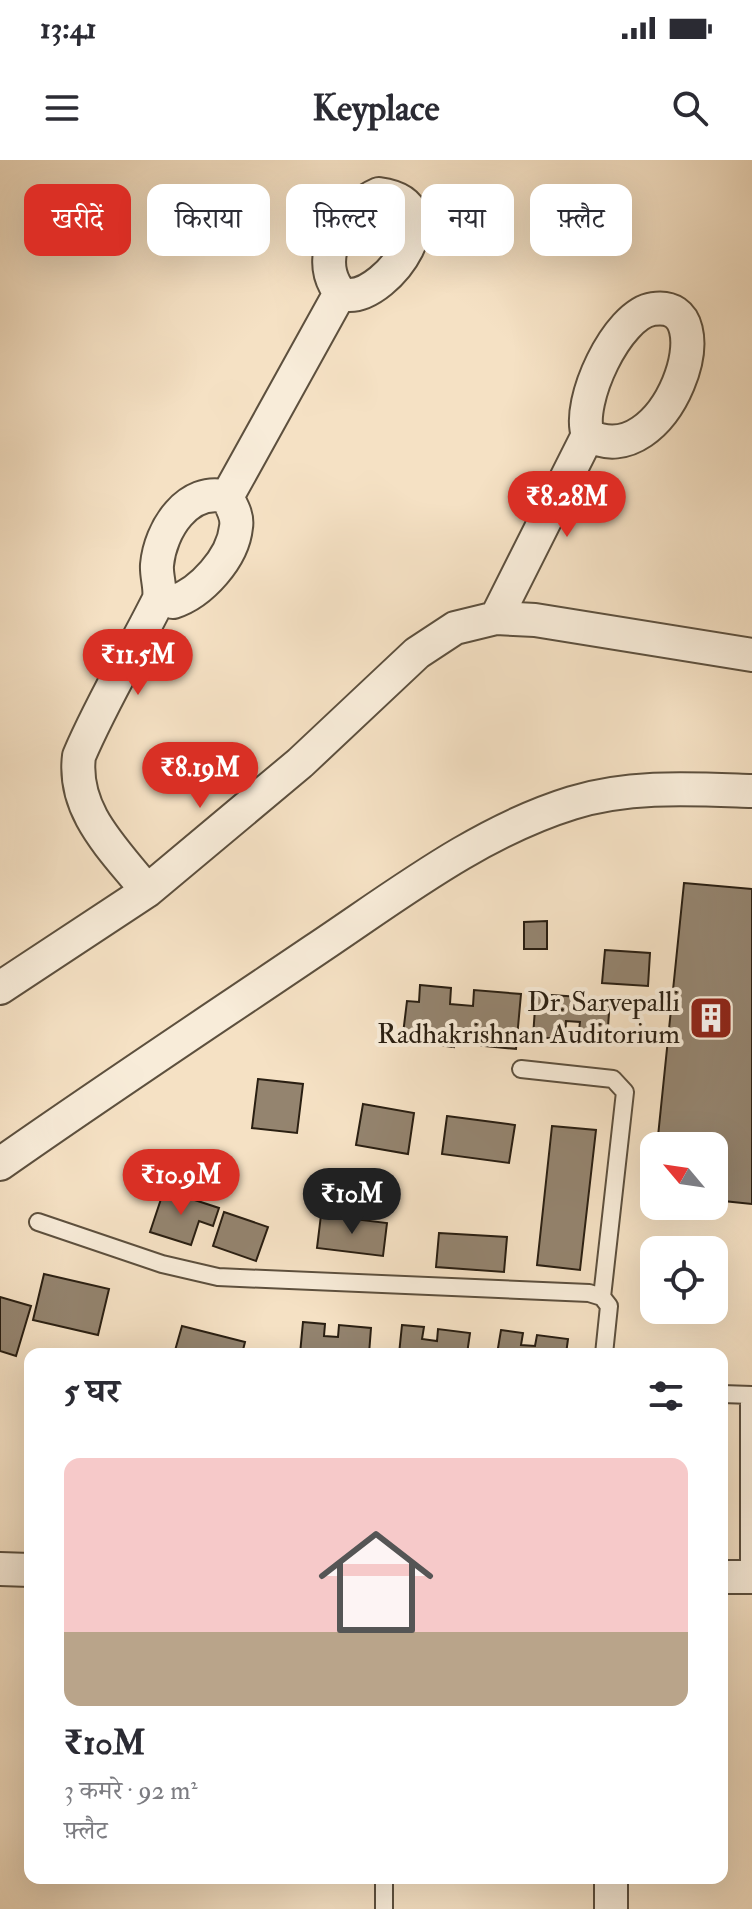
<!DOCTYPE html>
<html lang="hi">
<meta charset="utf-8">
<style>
:root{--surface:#fff;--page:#f2f2f3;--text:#2b2b33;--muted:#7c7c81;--line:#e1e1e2;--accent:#d93025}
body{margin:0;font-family:"IM FELL Double Pica","Noto Serif Devanagari",serif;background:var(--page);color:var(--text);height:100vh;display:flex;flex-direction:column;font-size:30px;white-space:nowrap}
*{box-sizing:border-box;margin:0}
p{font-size:26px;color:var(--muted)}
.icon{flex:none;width:44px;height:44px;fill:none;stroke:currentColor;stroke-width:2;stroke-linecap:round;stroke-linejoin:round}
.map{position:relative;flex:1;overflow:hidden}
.details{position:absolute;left:24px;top:1188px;width:704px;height:536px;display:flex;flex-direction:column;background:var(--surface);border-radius:16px;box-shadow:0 8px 32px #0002}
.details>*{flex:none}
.hud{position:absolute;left:24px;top:24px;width:704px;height:72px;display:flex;gap:16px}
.needle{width:52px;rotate:299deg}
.buttons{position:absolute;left:640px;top:972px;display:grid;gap:16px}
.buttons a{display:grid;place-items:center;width:88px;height:88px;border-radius:16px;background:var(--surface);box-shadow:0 8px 32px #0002;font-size:40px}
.price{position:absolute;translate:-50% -68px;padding:0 18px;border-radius:28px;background:var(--accent);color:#fff;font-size:26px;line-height:52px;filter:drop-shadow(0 2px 4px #0008)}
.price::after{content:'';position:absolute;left:50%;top:48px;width:24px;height:18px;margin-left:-12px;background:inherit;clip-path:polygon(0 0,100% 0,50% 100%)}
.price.active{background:#222;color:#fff}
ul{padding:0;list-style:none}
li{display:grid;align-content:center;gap:16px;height:424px;padding:0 40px}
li+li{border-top:2px solid var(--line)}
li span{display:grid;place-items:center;height:248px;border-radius:16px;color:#555}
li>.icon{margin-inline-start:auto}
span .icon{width:144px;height:144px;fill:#fffc;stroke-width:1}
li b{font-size:34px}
h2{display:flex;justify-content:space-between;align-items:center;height:96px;padding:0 40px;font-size:34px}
.tag{padding:0 28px;border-radius:16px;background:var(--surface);box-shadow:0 8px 32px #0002;font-size:28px;line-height:72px}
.tag.active{background:var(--accent);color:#fff}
.status{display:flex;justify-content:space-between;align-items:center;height:56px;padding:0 40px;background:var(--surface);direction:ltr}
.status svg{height:22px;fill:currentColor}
header{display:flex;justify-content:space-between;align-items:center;height:104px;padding:0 40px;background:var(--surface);font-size:36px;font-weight:800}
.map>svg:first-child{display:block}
.building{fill:#94846f;stroke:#2a1f12;stroke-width:2}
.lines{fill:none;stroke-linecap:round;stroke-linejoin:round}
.lane-casing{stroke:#5d503e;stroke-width:20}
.street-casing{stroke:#5d503e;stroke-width:36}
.lane{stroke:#f8ecd9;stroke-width:16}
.street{stroke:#f8ecd9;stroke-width:32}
.labels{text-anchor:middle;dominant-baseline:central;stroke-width:8;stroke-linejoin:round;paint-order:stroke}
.poi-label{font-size:28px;fill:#2a1f12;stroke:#f8ecd9;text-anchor:end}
</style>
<div class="status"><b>13:41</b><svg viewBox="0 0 49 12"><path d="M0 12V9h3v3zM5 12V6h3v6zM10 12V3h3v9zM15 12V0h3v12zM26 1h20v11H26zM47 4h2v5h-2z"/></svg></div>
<header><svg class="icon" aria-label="menu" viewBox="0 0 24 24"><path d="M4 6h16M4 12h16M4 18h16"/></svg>Keyplace<svg class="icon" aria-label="search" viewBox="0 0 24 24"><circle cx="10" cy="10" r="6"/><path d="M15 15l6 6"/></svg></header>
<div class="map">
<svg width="752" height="1749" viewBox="0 0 752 1749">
<rect width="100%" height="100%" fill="#f5e1c4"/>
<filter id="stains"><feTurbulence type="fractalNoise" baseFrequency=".0025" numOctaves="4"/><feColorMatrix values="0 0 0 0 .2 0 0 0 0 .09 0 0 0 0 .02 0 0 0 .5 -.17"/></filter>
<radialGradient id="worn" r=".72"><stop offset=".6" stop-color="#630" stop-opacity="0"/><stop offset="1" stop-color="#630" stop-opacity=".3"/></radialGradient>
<!-- building -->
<path class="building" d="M684,723L752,729V1044L714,1040V986H657Z
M547,761V789H524V762Z
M605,790L650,793L648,826L602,823Z
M420,825L451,828L450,844L473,846L474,830L521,834L516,889L465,884L466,869L455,868L454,887L438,885L439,871L428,870L427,884L402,882L407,841L419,842Z
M536,834L610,839L607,881L578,879L580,862L566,861L565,879L533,877Z
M258,919L303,924L297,973L252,968Z
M363,944L414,953L408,994L356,985Z
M447,956L515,965L509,1003L442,994Z
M552,966L596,970L580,1110L537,1105Z
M164,1030L219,1048L213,1066L199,1061L191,1085L150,1072Z
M224,1052L268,1067L256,1101L213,1086Z
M321,1055L387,1063L383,1096L317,1088Z
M439,1073L507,1077L504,1112L436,1107Z
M44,1114L109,1129L98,1175L33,1160Z
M0,1137L31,1146L16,1196L0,1191Z
M303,1162L325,1164L324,1176L338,1177L339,1165L371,1168L369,1194H300Z
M402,1165L424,1167L422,1179L437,1181L438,1169L470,1173L467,1194H399Z
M182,1166L245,1182L242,1194H174Z
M501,1170L523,1173L521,1185L535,1186L537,1175L568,1179L566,1194H497Z"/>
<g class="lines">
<!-- lane casing -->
<g class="lane-casing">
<path id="lane" d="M521,909L613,919L625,932L602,1137
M38,1062L162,1104L218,1117L589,1133L602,1137L609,1146L604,1194
M722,1234L752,1235
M749,1417V1235
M384,1718V1749"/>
</g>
<!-- street casing -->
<g class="street-casing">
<path id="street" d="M379,34C455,44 388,136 349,135C341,135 339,132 335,125C316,90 347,48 379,34Z
M227,337L340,133
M496,458L588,275C576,243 617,154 653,149C729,137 666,318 588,275
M147,731C115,690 72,652 79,596C102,542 132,493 158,441C162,431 156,416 157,405C160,370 188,326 227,337C232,347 238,356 236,367C233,398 201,433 173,442L160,436
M0,828L147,731L300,603L417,493L455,468L496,458L535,460L752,495
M0,1004C104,931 210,861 315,790C396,736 478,672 572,643C630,625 692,629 752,631
M0,1409L30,1410
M722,1417H752
M611,1749V1718"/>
</g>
<!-- lane -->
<use href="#lane" class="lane"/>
<!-- street -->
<use href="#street" class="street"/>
</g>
<!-- icons -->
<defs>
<g id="building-square" transform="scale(2.3)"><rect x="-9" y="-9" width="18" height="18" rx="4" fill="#8f2418" stroke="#f8ecd9"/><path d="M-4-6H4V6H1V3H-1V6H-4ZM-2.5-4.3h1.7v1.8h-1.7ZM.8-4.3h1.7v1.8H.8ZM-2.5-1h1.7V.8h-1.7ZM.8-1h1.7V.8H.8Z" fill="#fff"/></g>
</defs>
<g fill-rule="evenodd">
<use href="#building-square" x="711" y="858"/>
</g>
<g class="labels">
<!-- poi labels -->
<g class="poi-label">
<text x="680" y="842">Dr. Sarvepalli<tspan x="680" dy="32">Radhakrishnan Auditorium</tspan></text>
</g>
</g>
<rect width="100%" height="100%" filter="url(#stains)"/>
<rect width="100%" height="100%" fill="url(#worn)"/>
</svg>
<div class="buttons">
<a><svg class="needle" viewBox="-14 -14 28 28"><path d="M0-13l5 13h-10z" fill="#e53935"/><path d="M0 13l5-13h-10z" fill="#7c7c81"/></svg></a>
<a><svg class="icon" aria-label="locate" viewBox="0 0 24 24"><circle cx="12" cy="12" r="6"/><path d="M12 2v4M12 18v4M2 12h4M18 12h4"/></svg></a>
</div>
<b class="price" style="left:567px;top:379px">₹8.28M</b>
<b class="price" style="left:138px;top:537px">₹11.5M</b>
<b class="price" style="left:200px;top:650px">₹8.19M</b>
<b class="price" style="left:181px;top:1057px">₹10.9M</b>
<b class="price active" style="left:352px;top:1076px">₹10M</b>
<div class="hud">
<a class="tag active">खरीदें</a>
<a class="tag">किराया</a>
<a class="tag">फ़िल्टर</a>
<a class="tag">नया</a>
<a class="tag">फ़्लैट</a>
</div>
<section class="details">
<h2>5 घर<svg class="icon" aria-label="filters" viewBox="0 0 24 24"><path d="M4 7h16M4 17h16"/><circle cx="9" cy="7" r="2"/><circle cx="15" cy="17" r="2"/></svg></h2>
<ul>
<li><span style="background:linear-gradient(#f6c9c9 70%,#b9a48a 0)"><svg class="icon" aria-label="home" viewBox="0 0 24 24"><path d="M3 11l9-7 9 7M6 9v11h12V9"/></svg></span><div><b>₹10M</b><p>3 कमरे · 92 m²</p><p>फ़्लैट</p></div></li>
</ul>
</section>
</div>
